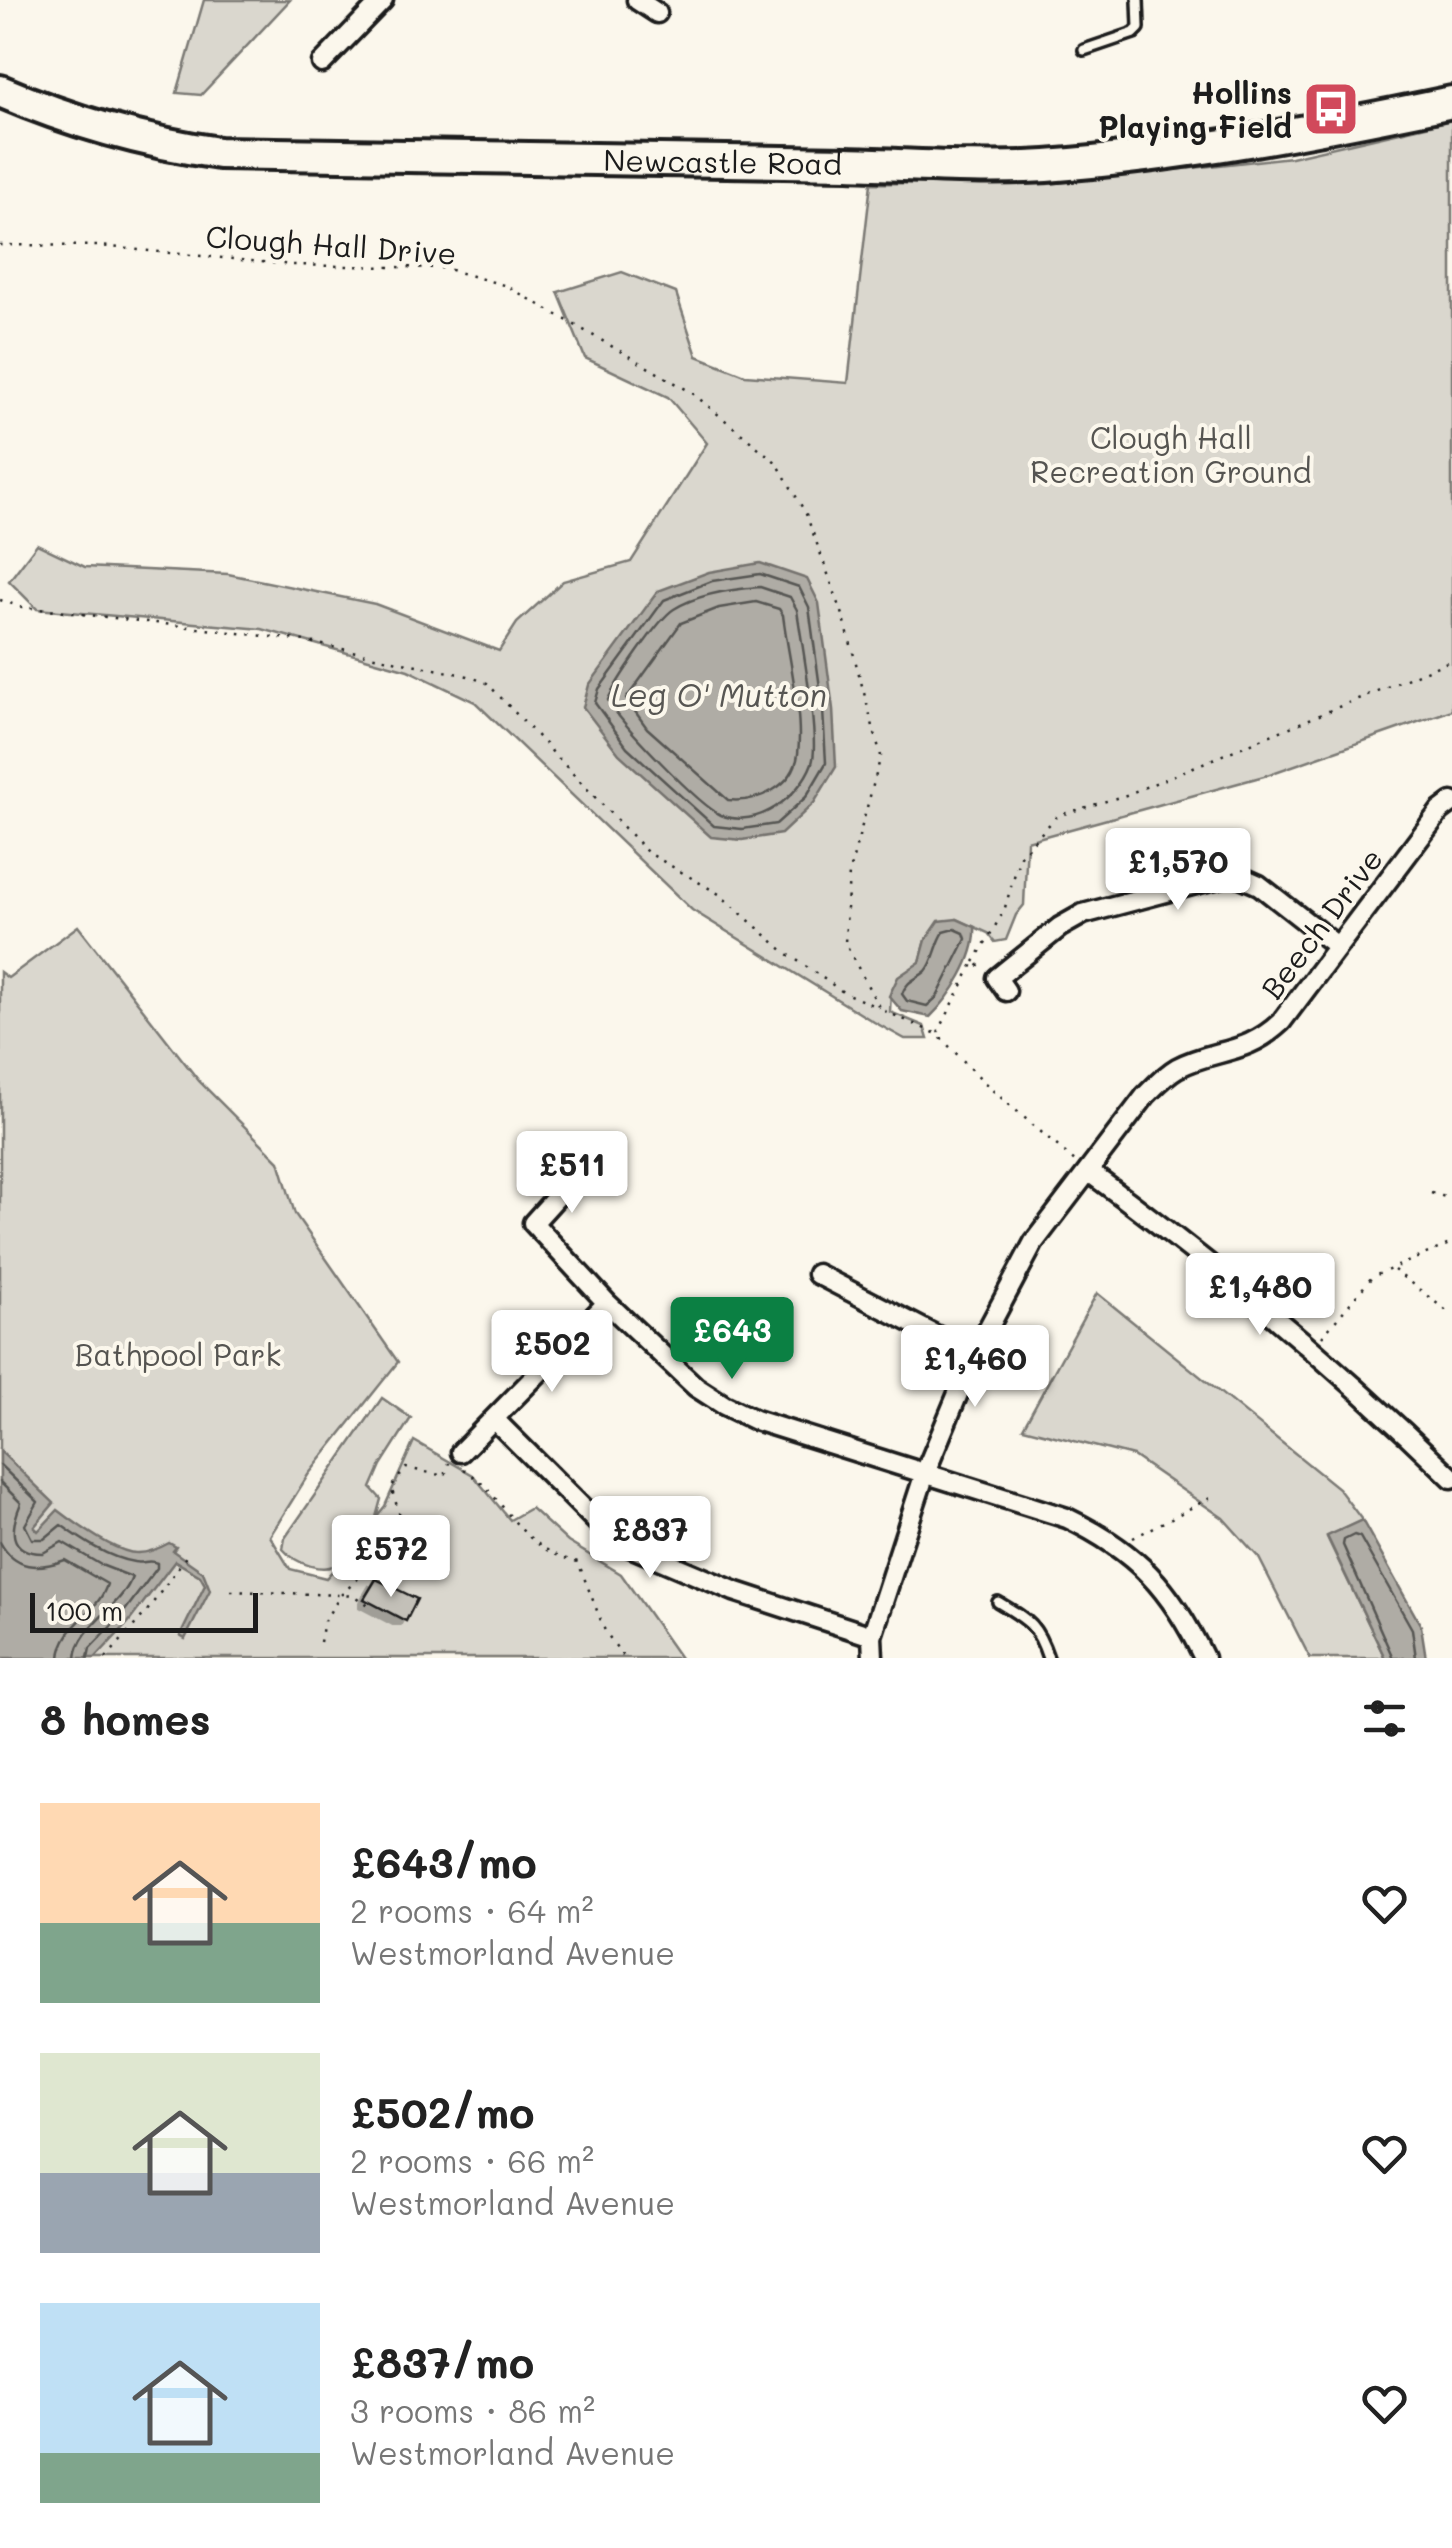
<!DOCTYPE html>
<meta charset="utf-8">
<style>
:root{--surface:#fff;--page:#f2f2f2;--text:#222;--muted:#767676;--accent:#0b8043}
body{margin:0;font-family:Mali,sans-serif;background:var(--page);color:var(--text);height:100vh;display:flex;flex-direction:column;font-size:38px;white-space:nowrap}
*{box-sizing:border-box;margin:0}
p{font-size:32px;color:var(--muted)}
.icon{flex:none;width:55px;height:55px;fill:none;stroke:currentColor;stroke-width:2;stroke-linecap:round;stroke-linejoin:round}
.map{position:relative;height:1658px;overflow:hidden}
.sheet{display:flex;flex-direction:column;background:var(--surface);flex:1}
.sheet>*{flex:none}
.scale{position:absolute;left:30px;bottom:25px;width:228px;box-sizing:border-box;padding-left:10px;border:5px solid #1c1c1c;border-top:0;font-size:28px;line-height:35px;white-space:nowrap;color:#1c1c1c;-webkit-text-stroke:8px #fbf7ec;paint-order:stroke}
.price{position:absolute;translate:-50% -85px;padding:0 22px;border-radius:10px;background:#fff;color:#222;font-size:32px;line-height:65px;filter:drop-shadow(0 2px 5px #0008)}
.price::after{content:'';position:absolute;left:50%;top:60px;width:30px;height:22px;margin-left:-15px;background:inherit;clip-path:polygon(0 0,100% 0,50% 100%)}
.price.current{background:var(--accent);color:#fff}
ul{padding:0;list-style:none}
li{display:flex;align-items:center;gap:30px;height:250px;padding:0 40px}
li span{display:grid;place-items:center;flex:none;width:280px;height:200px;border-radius:0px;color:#555}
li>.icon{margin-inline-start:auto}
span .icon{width:120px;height:120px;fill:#fffc;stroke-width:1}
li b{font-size:42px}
h2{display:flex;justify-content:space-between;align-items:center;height:120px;padding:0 40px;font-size:42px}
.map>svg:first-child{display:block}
.green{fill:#dad7ce;stroke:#7b7a75;stroke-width:2.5}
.water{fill:#afaca5;stroke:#74726e;stroke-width:2.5}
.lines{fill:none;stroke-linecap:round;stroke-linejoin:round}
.shore{stroke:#575653;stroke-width:2.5}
.building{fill:#c3c0b8;stroke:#1c1c1c;stroke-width:2.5;filter:url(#shadow)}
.service-casing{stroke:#1c1c1c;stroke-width:16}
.minor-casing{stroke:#1c1c1c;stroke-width:25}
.trunk-casing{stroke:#1c1c1c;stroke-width:38}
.path{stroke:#1c1c1c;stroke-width:2.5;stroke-dasharray:2.5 8;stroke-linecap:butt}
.service{stroke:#fbf7ec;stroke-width:9}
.minor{stroke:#fbf7ec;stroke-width:18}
.trunk{stroke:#fbf7ec;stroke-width:30}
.labels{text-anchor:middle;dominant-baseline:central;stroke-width:8;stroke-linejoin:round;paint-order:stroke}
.poi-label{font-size:30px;font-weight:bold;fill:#1c1c1c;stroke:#fbf7ec;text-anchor:end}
.street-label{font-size:30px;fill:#1c1c1c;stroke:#fbf7ec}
.park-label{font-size:30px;fill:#555451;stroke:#fbf7ec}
.water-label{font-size:32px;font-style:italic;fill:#575653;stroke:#fbf7ec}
</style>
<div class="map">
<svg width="1452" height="1658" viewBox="0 0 1452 1658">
<defs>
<filter id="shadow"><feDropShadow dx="-7" dy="7" stdDeviation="0" flood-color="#0004"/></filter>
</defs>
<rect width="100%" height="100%" fill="#fbf7ec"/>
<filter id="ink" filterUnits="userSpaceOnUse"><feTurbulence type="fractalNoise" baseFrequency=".01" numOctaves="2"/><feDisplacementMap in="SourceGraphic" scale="20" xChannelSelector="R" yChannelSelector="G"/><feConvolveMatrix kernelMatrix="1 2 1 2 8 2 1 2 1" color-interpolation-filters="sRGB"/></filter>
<g filter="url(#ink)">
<!-- green -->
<path class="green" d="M204,0H290L201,95L177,93Z
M1452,120V710L1264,776L1027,841L1024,905L1016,915L1006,940L995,942L988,933L957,919L926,940L920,962L891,991L890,1012L924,1026L928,1039H905L874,1022L692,910L475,702L408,670L262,629L37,609L9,581L37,544L85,567L228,574L375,604L499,651L517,623L563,581L631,562L707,443L668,397L585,358L558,292L622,272L676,293L697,356L745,375L848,383L871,183L1047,184L1291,157Z
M78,926L199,1081L279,1161L295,1214L398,1362L308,1475L270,1536L290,1569L326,1578L356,1544C352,1548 347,1556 341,1561C325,1576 295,1563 283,1549L285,1538L382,1398L411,1418L381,1465L371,1488L381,1499L376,1517L385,1506L414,1441L473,1475L510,1520L531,1508L568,1542L621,1574L680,1658H0V972L8,978Z
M1097,1293L1338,1488L1362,1520L1327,1537L1385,1658H1310L1259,1558L1223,1518L1133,1456L1023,1428Z"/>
<!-- water -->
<path class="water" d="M760,563L807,579L819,603L833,709L836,767L814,803L781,834L742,840L711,837L619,754L583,707L589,685L658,591L709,572Z
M957,919L975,927C977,957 951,997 930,1017L902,1011L889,996L898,977L920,962L926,940L939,921Z
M0,1451L54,1503L34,1527L38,1531L58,1510C75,1523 117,1554 138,1553C149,1553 160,1548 169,1543L176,1547L173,1551L203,1572L210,1590L185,1639L180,1636L205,1585L200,1576L175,1561L128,1623L95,1658H0Z
M1362,1520L1421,1626L1426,1658H1385L1327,1536Z"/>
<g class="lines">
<!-- shore -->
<path class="shore" d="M760,574L799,587L809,607L823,710L826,763L806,797L776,824L742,829L714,826L627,747L595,703L599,689L664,600L712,581Z
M760,587L790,597L797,610C801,639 820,741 812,763C800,796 757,830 721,815C700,806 618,721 608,700C615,683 659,618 674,609C698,594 732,589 760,587Z
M756,602L779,609L783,615C788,656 803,713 798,754C794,787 757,803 728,800L647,728L626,699L681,623L719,608Z
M955,929L964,933L966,939L937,997L927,1006L907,1001L902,994C907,980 916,980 926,971C935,961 936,943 944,932Z
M0,1465L38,1502L25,1525L32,1539H44L61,1525C82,1540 108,1558 134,1562C144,1564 148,1559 157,1563V1568L121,1616L90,1648L88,1658
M0,1482L21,1503C11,1527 6,1553 43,1553L62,1542L101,1565L132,1577C122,1607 78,1626 76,1658
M0,1542C15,1570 38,1570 65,1560L107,1584C99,1613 62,1624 60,1658
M1393,1658L1343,1545L1344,1540L1354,1535L1360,1537L1412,1629L1416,1658"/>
</g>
<!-- building -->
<path class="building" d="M376,1579L417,1599L406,1621L364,1599Z"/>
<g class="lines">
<!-- service casing -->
<g class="service-casing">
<path id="service" d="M1084,50L1134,33L1139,28L1138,0
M998,1602C1028,1620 1037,1624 1048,1658"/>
</g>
<!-- minor casing -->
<g class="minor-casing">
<path id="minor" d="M637,0L657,13
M322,63L383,0
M1006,991L997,978L1060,927L1083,914L1234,874L1259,885L1337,946
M1089,1172C1217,1266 1339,1368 1452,1478
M572,1180L533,1223L607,1303L696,1387L724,1405L755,1420L1067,1518C1136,1551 1171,1589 1204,1658
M817,1274L974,1355
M495,1420L616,1541L734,1591L872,1636
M461,1452L607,1303
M873,1658L872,1636L925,1473L974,1355L1034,1242L1146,1095C1156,1085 1165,1075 1177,1068C1215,1048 1245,1056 1281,1022L1440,811L1452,802"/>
</g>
<!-- trunk casing -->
<g class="trunk-casing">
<g id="trunk">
<path id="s1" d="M0,91C72,122 142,142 219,153L848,163C914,165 980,170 1046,166C1183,156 1317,130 1452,102"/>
</g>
</g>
<!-- path -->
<path class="path" d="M0,245L99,246L293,265L444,268L507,286L691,392L777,463L806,514L843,615L881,756L849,873L845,943L880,1009L937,1034L991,1089L1076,1162
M0,600L22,607L305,641L468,676L487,683L647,852L719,894L785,952L843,992L879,1008
M974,962L1004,911L1020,856L1057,816L1126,795L1452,660
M938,1033L974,962L985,970
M1431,1193L1452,1199
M1394,1270L1452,1315
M1322,1337L1372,1277L1452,1243
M464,1469C508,1498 516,1548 578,1562L605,1631L624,1658
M1133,1538L1210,1498
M231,1591L341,1595L354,1596L372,1607
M320,1642L324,1621L341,1595L398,1540L401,1519L391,1487L406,1468L445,1476L449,1463
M106,1658L147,1611L190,1551"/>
<!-- service -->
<use href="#service" class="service"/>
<!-- minor -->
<use href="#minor" class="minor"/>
<!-- trunk -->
<use href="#trunk" class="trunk"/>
</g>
</g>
<!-- icons -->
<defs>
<g id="bus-square" transform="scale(2.875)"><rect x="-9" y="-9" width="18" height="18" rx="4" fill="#d1495b" stroke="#fbf7ec"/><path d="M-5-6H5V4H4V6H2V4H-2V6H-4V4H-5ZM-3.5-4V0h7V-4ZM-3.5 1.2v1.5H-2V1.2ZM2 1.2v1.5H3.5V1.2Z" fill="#fff"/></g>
</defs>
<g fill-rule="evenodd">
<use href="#bus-square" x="1331" y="109"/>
</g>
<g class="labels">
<!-- poi labels -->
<g class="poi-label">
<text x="1292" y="92">Hollins<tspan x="1292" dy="34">Playing Field</tspan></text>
</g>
<!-- street labels -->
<g class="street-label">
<text stroke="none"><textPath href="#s1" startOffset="732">Newcastle Road</textPath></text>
<text transform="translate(331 244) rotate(4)">Clough Hall Drive</text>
<text transform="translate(1321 923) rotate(-53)">Beech Drive</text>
</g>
<!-- park labels -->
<g class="park-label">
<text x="1171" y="437">Clough Hall<tspan x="1171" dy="34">Recreation Ground</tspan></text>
<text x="178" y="1354">Bathpool Park</text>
</g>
<!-- water labels -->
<g class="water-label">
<text x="719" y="694">Leg O' Mutton</text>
</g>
</g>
</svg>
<div class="scale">100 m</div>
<b class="price" style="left:1178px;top:913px">£1,570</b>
<b class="price" style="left:572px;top:1216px">£511</b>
<b class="price" style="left:1260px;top:1338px">£1,480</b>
<b class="price current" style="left:732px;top:1382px">£643</b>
<b class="price" style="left:552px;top:1395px">£502</b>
<b class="price" style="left:975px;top:1410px">£1,460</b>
<b class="price" style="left:650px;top:1581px">£837</b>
<b class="price" style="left:391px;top:1600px">£572</b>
</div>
<section class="sheet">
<h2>8 homes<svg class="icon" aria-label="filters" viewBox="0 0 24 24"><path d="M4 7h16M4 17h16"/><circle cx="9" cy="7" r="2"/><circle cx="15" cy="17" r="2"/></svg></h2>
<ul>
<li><span style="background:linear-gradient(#ffd9b3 60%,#7fa58c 0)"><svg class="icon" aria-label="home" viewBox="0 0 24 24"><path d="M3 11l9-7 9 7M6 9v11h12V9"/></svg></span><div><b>£643/mo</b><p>2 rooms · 64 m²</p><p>Westmorland Avenue</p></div><svg class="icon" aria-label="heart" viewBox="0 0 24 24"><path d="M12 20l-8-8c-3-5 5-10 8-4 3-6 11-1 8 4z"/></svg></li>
<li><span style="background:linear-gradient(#dfe7d0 60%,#9aa5b1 0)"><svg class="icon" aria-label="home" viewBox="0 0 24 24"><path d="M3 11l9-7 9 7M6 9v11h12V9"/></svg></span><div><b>£502/mo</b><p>2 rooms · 66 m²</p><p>Westmorland Avenue</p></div><svg class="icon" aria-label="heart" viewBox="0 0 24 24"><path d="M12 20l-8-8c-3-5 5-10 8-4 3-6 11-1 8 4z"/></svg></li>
<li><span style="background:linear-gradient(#bfe0f5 75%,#7fa58c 0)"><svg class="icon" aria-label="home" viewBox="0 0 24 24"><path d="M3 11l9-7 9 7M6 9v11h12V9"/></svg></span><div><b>£837/mo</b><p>3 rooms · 86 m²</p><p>Westmorland Avenue</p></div><svg class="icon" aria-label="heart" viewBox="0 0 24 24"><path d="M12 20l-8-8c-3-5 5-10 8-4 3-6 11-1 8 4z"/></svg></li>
</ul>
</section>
